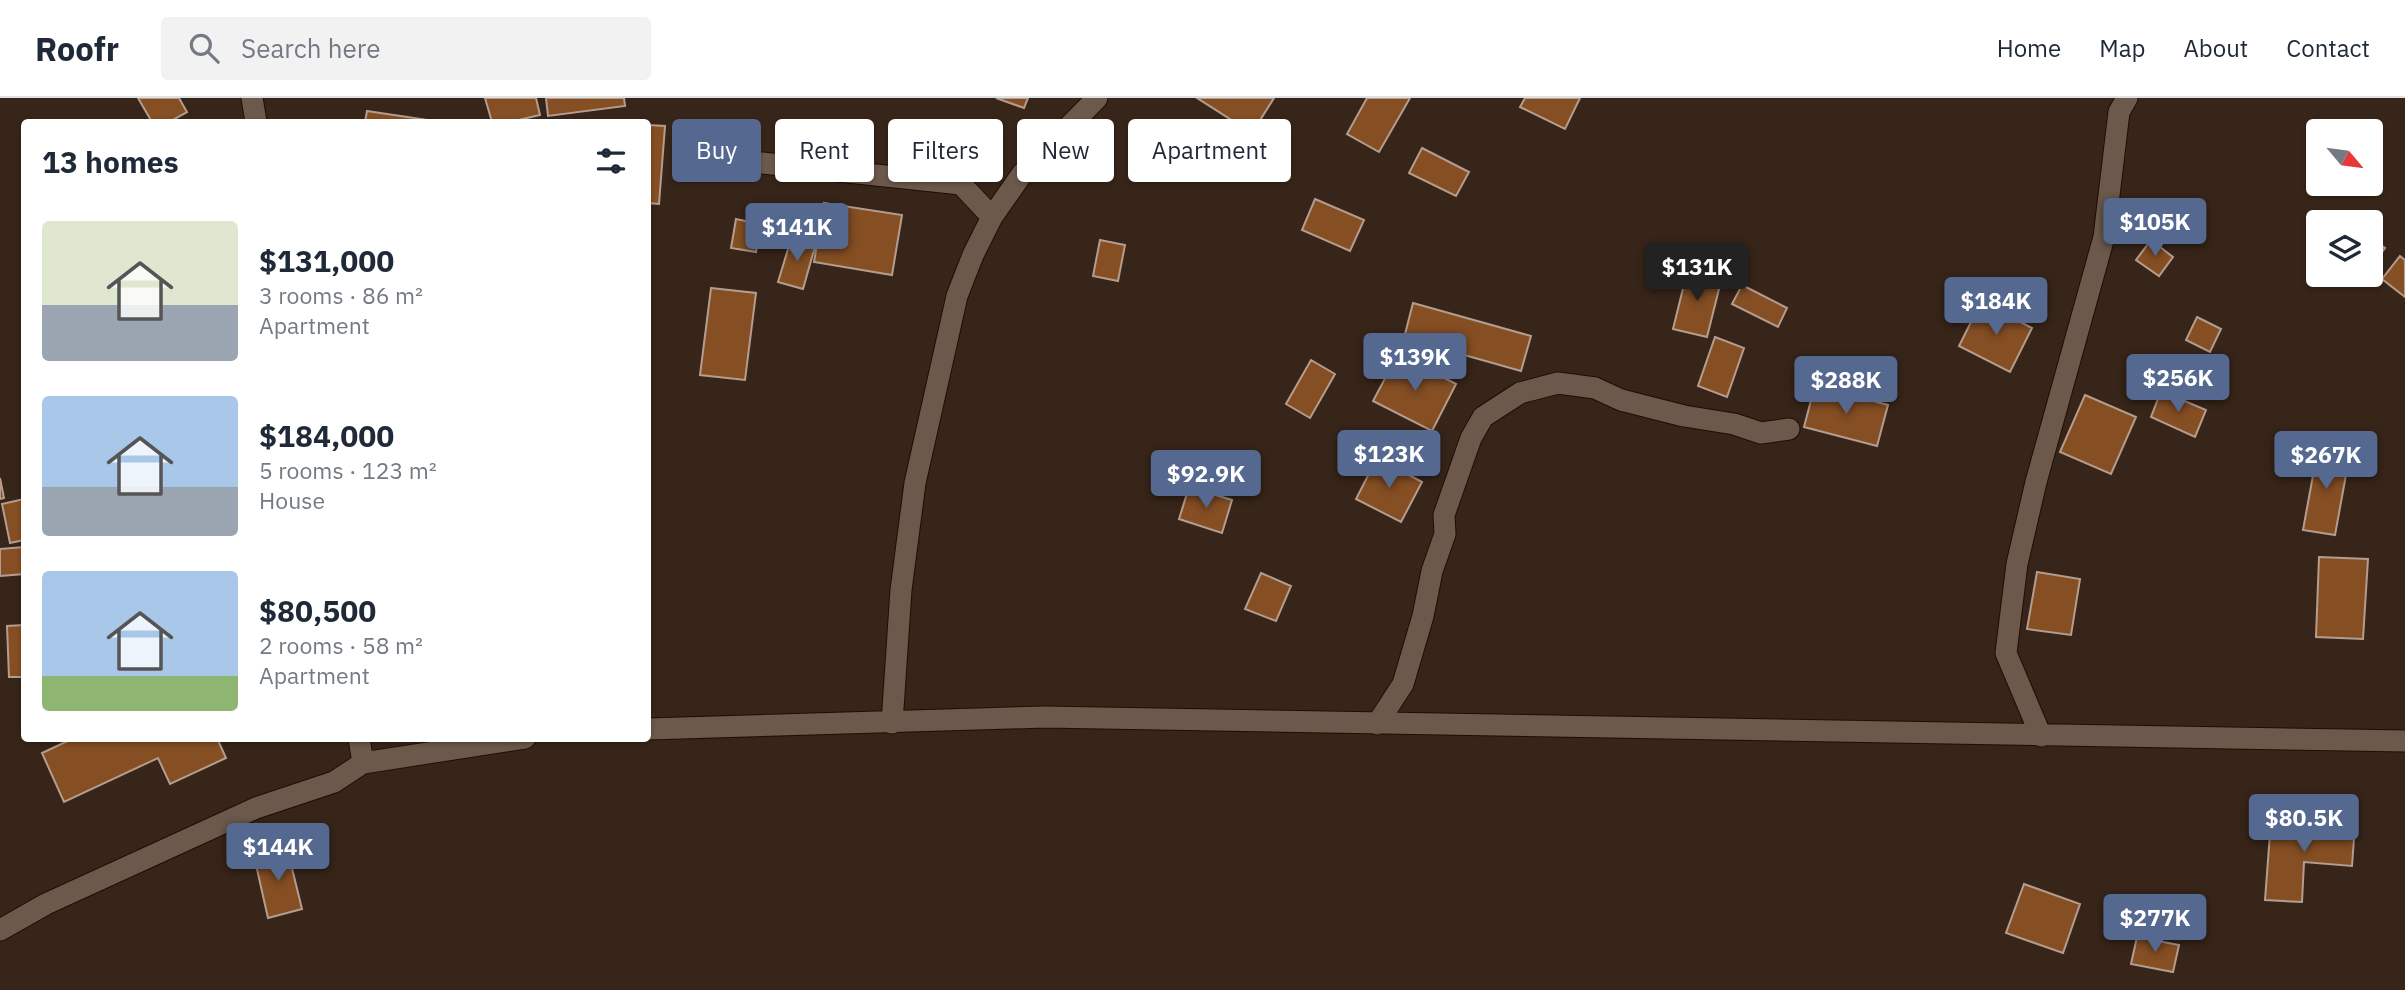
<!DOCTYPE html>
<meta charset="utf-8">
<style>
:root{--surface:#fff;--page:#f2f2f3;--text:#1f2937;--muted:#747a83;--line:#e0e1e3;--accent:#556890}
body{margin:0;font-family:"IBM Plex Sans",sans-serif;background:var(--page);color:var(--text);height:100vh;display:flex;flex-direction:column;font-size:26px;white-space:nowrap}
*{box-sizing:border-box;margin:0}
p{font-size:23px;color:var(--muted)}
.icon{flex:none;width:38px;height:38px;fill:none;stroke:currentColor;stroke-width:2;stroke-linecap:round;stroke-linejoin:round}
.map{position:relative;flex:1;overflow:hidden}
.drawer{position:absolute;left:21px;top:21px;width:630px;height:623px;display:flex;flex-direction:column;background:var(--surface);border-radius:7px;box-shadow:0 2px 5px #0004}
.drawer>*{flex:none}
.guide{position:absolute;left:672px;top:21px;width:665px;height:63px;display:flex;gap:14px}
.needle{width:46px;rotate:119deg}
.controls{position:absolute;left:2306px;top:21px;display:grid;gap:14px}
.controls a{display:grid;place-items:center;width:77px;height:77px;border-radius:7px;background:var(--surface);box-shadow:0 2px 5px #0004;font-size:35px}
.price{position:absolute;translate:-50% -60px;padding:0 16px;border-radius:7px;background:var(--accent);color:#fff;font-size:23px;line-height:46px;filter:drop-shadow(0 2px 4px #0008)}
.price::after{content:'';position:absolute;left:50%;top:42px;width:21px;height:16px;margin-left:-10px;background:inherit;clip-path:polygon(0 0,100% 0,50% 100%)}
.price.on{background:#222;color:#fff}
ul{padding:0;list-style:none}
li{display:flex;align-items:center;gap:21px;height:175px;padding:0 21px}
li span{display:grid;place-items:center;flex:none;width:196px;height:140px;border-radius:7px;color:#555}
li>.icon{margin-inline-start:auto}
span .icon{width:84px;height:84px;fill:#fffc;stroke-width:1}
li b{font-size:30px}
h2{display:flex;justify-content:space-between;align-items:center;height:84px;padding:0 21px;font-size:30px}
.tag{padding:0 24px;border-radius:7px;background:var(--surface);box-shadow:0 2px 5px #0004;font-size:24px;line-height:63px}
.tag.on{background:var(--accent);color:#fff}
header{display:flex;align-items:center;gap:42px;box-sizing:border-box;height:98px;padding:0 35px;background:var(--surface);border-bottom:2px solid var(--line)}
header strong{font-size:33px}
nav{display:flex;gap:38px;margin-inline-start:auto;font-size:24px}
.search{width:490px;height:63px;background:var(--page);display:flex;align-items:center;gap:18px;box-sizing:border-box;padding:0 24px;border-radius:7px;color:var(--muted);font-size:26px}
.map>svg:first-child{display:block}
.building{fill:#854e23;stroke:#b49d8e;stroke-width:2}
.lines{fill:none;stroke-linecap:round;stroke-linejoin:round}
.minor-casing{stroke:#1e0e04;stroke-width:23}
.minor{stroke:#6d594b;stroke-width:21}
</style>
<header>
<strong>Roofr</strong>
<div class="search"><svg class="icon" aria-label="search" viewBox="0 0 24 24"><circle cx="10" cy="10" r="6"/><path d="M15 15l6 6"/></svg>Search here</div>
<nav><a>Home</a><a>Map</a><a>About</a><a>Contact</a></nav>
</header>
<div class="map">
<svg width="2405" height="892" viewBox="0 0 2405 892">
<rect width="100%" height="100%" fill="#382519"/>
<!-- building -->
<path class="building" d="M138,0H179L187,14L169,24H152Z
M485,0H536L540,17L510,24H492Z
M546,0H624L625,8L548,18Z
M996,0H1028L1024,10Z
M1197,0H1274L1252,35Z
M1367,0H1410L1379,54L1347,36Z
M1525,0H1580L1565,31L1520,9Z
M367,13L441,24H365Z
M648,27L665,28L659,106L648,105Z
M1422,50L1469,74L1456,98L1409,75Z
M1315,101L1364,122L1350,153L1302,132Z
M824,105L902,117L892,177L814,164Z
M736,121L760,126L756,154L731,150Z
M792,138L816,145L803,191L778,184Z
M2371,140L2385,150L2371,169Z
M1100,142L1125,147L1118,183L1093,178Z
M2151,142L2173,159L2159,178L2136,162Z
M2400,158L2405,162V199L2382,181Z
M1688,170L1722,179L1707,239L1673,231Z
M1742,187L1787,210L1778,229L1732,206Z
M711,190L756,195L745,282L700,277Z
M1981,204L2032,230L2010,274L1959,248Z
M1413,205L1531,238L1521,273L1404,240Z
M2197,219L2221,231L2210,254L2186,242Z
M1715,239L1744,250L1727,299L1698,288Z
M1398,256L1456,286L1432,333L1373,303Z
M1311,262L1335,276L1310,320L1286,306Z
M1815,287L1888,307L1877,348L1804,329Z
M2161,293L2206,312L2195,339L2151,319Z
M2085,297L2136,319L2111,376L2060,354Z
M2318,350L2350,355L2335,437L2303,432Z
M1377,360L1422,384L1401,424L1356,401Z
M0,380L4,400L0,401Z
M1189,389L1232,402L1222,435L1179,421Z
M24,401V442L10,445L2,406Z
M24,449V476L0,478V451Z
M2319,459L2368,461L2363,541L2316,539Z
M2037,474L2080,481L2071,537L2027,531Z
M1261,475L1291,488L1276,523L1245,511Z
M24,527V579H9L7,528Z
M74,640H217L226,660L170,686L158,660L64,704L42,655Z
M2271,722L2355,727L2352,768L2304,764L2302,804L2265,802Z
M287,750L302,811L268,820L254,758Z
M2024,786L2080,806L2063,855L2006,835Z
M2137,839L2179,847L2173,874L2131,866Z"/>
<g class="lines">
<!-- minor casing -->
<g class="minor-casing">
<path id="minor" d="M252,0L256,24
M762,65L961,86L992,119
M892,625L901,492L915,385L957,198L973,157L992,119L1022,76L1097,0
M1377,626L1403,586L1423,518L1432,473L1445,436L1444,417L1471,340L1483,319L1520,295L1558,285L1595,290L1621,302L1684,318L1734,326L1761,335L1789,331
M648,631L1045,619L2405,643
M2041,638L2006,555L2017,466L2036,384L2104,139L2119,14L2127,0
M359,640L363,665
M0,832L46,806L256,710L334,684L363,665L525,640"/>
</g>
<!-- minor -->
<use href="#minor" class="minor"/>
</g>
</svg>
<div class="controls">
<a><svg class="needle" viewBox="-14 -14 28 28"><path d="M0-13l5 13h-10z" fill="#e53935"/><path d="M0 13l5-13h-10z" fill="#747a83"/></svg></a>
<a><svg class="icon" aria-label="layers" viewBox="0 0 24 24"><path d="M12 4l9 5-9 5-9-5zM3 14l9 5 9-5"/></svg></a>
</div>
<b class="price" style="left:2155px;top:160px">$105K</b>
<b class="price" style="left:797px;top:165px">$141K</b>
<b class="price on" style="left:1697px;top:205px">$131K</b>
<b class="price" style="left:1996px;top:239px">$184K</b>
<b class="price" style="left:1415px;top:295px">$139K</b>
<b class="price" style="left:2178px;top:316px">$256K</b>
<b class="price" style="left:1846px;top:318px">$288K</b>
<b class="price" style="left:1389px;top:392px">$123K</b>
<b class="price" style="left:2326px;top:393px">$267K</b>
<b class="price" style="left:1206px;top:412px">$92.9K</b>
<b class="price" style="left:2304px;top:756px">$80.5K</b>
<b class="price" style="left:278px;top:785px">$144K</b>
<b class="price" style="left:2155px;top:856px">$277K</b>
<div class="guide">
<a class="tag on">Buy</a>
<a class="tag">Rent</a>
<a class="tag">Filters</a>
<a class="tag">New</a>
<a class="tag">Apartment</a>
</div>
<section class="drawer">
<h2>13 homes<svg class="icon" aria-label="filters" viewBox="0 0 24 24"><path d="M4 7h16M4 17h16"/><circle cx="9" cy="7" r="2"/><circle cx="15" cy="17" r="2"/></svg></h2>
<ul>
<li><span style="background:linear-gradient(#dfe7d0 60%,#9aa5b1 0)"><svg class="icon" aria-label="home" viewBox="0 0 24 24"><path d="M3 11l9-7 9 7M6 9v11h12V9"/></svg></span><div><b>$131,000</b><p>3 rooms · 86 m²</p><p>Apartment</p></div></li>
<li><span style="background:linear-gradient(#a9c7e8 65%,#9aa5b1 0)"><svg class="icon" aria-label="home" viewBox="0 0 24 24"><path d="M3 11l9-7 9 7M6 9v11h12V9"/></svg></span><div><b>$184,000</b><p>5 rooms · 123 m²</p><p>House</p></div></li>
<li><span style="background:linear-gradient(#a9c7e8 75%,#8fb573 0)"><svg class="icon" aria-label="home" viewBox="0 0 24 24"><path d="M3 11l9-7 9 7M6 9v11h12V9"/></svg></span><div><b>$80,500</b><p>2 rooms · 58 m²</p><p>Apartment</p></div></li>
</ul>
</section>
</div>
